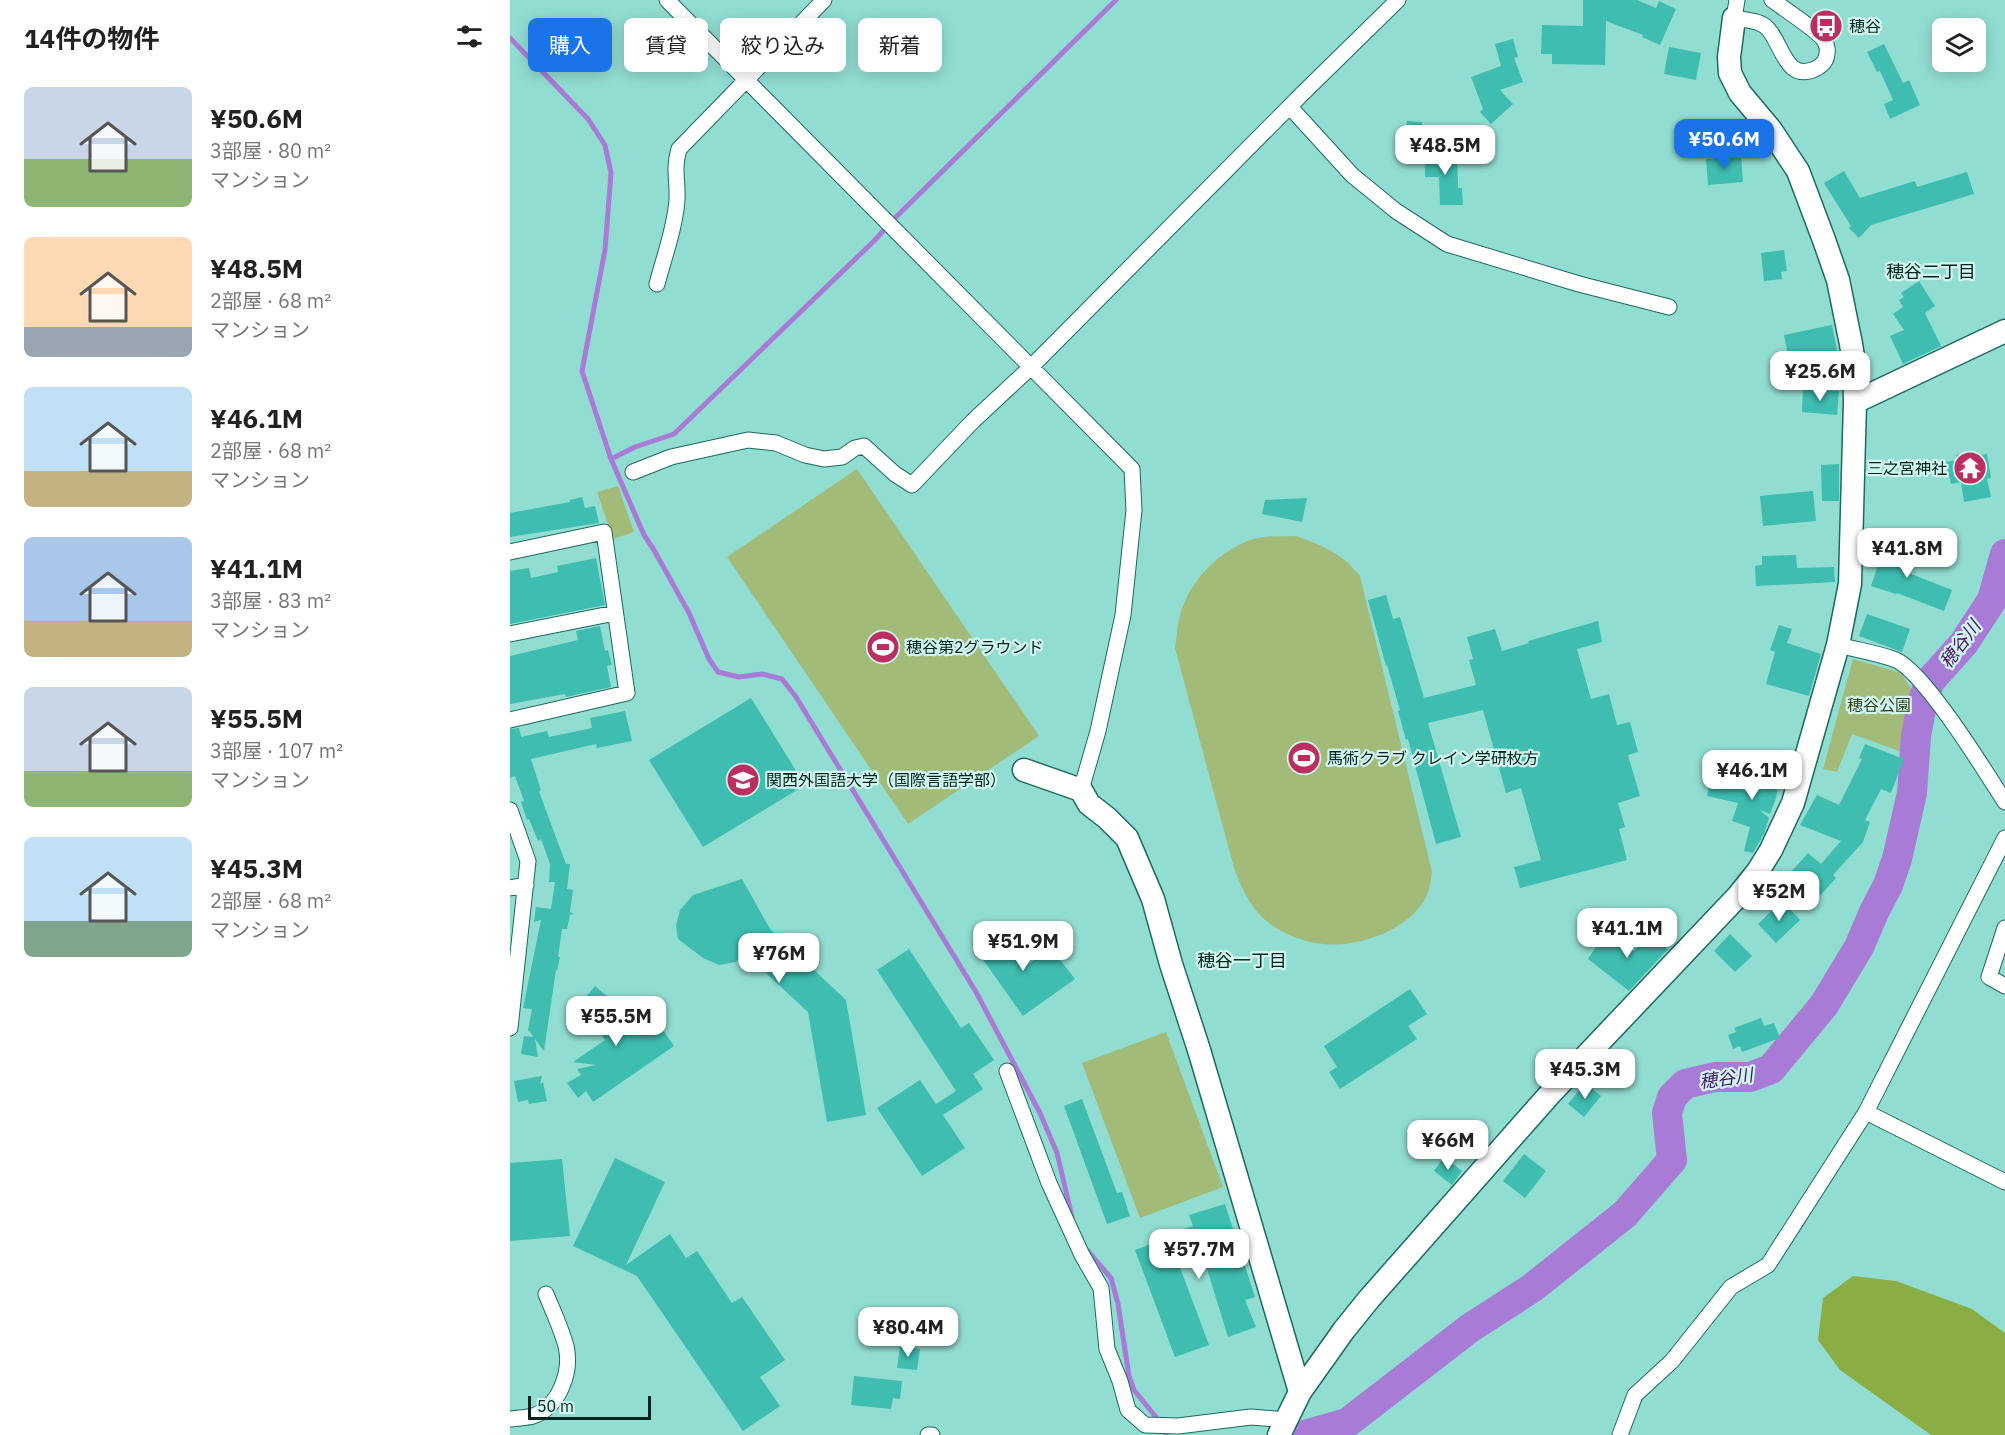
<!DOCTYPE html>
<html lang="ja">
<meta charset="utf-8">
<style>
:root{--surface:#fff;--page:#f6f6f6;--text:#222;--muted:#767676;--accent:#1a73e8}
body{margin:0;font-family:"IBM Plex Sans","Noto Sans JP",sans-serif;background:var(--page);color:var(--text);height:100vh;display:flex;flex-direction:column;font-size:22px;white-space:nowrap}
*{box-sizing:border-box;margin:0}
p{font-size:20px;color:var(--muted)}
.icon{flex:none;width:33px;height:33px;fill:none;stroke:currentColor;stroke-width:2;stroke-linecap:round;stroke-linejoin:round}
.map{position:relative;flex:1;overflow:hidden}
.details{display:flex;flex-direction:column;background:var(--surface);width:510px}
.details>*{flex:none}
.banner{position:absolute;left:18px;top:18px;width:570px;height:54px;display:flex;gap:12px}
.controls{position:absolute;left:1422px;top:18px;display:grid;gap:12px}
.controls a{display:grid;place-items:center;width:54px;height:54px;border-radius:9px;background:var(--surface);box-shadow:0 3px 15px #0003;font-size:30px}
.scale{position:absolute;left:18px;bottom:15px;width:123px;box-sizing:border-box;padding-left:6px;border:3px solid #032320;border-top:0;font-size:16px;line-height:21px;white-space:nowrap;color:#032320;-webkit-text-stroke:4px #d2f5f0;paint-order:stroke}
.price{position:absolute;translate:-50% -51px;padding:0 14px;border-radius:12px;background:#fff;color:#222;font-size:20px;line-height:39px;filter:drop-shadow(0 2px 3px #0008)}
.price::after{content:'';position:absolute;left:50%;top:36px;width:18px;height:14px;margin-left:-9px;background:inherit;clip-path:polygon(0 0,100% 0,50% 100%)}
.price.selected{background:var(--accent);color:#fff}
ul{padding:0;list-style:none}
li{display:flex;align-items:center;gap:18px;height:150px;padding:0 24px}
li span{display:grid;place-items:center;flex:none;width:168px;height:120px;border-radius:9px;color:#555}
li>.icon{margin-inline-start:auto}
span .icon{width:72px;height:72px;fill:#fffc;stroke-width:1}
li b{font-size:26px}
h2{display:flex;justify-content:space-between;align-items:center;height:72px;padding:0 24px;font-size:26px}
.pill{padding:0 21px;border-radius:9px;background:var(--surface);box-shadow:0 3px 15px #0003;font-size:21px;line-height:54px}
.pill.selected{background:var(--accent);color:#fff}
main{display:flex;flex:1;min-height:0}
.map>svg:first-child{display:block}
.green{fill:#a2bb79}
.forest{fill:#8bae44}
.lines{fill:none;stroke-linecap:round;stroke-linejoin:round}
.stream{stroke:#a77bd6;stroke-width:5}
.river{stroke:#a77bd6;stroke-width:30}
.building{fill:#3ebdb0}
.street-casing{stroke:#1b6a62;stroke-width:17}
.secondary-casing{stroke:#1b6a62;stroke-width:25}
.street{stroke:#fff;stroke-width:15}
.secondary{stroke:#fff;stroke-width:22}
.labels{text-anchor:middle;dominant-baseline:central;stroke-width:4.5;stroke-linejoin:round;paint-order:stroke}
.poi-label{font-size:16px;fill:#032320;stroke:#d2f5f0;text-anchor:start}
.park-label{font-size:16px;fill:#334217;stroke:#d2f5f0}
.neighbourhood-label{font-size:18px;fill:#032320;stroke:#d2f5f0}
.water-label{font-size:18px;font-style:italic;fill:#431567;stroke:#d2f5f0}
</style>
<main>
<section class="details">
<h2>14件の物件<svg class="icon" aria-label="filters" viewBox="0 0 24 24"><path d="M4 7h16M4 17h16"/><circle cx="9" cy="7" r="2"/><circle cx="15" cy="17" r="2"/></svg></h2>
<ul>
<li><span style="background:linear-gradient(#c9d6e8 60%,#8fb573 0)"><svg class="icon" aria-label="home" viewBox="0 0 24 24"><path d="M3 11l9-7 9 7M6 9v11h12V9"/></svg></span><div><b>¥50.6M</b><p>3部屋 · 80 m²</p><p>マンション</p></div></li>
<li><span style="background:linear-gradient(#ffd9b3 75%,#9aa5b1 0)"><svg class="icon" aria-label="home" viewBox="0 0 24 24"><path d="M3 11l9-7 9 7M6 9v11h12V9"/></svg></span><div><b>¥48.5M</b><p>2部屋 · 68 m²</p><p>マンション</p></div></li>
<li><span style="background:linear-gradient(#bfe0f5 70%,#c2b280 0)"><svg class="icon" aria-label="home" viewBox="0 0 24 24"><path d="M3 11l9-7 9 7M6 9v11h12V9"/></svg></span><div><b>¥46.1M</b><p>2部屋 · 68 m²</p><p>マンション</p></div></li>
<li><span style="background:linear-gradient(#a9c7e8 70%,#c2b280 0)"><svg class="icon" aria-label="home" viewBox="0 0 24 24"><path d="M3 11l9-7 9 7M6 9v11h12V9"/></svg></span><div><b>¥41.1M</b><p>3部屋 · 83 m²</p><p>マンション</p></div></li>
<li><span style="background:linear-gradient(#c9d6e8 70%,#8fb573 0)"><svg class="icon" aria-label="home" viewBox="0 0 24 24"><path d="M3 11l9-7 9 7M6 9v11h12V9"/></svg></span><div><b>¥55.5M</b><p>3部屋 · 107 m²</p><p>マンション</p></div></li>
<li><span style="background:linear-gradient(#bfe0f5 70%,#7fa58c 0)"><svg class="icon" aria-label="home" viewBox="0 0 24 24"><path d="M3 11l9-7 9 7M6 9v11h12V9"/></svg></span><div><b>¥45.3M</b><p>2部屋 · 68 m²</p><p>マンション</p></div></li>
</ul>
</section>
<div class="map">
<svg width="1495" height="1435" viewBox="0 0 1495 1435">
<rect width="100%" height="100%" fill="#92ddd2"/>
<!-- green -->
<path class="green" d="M347,469L529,736L398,824L217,557Z
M108,486L124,532L103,539L87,492Z
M786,536C814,546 831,553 850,576L922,872C921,879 920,888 917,895C902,929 849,948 813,944C793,942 770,933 754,919C738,904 732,888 724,868L665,648C667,637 667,623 671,612C681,579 711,549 744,539C757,535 773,537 786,536Z
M1343,659L1391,673L1417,713L1400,755L1342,734L1327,772L1313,769Z
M656,1032L713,1187L630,1218L572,1063Z"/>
<!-- forest -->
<path class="forest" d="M1343,1276L1386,1281L1462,1309L1495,1333V1435H1421L1330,1370L1308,1340L1313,1298Z"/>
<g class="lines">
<!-- stream -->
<path class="stream" d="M0,38L78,119L95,145L101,173L95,250L72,371L101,459L134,535L144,550L179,613L199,659L208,672L229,677L252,674L272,679L286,697L466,992L530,1113L547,1153L562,1217
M101,459L125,447L164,434L364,241L386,217L606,0
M576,1249L601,1278L608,1304L619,1376L624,1390L654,1427L656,1435"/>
<!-- river -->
<path class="river" d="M795,1435L837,1423L960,1328L1022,1288L1115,1214L1162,1160L1157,1113L1162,1097L1175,1084L1205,1077H1240L1261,1069L1314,1005L1349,947L1364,912L1378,885L1387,859L1402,793L1406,736L1412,703L1420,681L1454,643L1482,600L1495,554"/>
</g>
<!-- building -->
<path class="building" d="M1073,0H1127L1146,8L1149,1L1166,9L1150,45L1132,37L1133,35L1096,21L1095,65L1042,64V54H1031L1032,25L1073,26Z
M1003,39L1008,57L1004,58L1013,82L990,90L1003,104L981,124L970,112L973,109L961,77L991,66L985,44Z
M1374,44L1393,83L1399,80L1410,105L1380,119L1374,104L1383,100L1370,71L1367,72L1357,52Z
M1159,47L1191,53L1186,80L1154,74Z
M897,121L912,122L911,138L896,137Z
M947,151L948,188H952L953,205H930L929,177H915V152Z
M1231,156L1233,182L1198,185L1196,159Z
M1334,171L1350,198L1405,181L1407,187L1457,172L1464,194L1361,225L1349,238L1339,228L1341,226L1314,183Z
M1274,250L1277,271L1271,272L1272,279L1254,281L1251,253Z
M1409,281L1425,306L1415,313L1431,346L1393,364L1380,336L1394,330L1383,314L1393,307L1389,300L1394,297L1391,293Z
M1322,325L1328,355L1280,365L1274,335Z
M1293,389L1329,391L1327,415L1292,412Z
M1462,452V456L1477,454L1481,478L1477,479L1481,497L1454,502L1451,482L1441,484L1436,462L1447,460L1446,455Z
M1329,464V501H1312L1311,465Z
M1303,491L1306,521L1253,526L1250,496Z
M72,497L75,508L85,506L89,523L0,537V513L60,502V500Z
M797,498L792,522L752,514L755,500Z
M1383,541L1404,548L1396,572L1442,590L1434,611L1387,593L1386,594L1361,586L1373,550L1380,552Z
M1286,555L1287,568L1324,567L1325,582L1246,586L1245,566L1252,565V556Z
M86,558L95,605L0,624V571L19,568L21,578L48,572L47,566Z
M876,595L883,619L890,617L914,698L966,685L959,660L963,659L957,637L985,629L992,651L1019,643L1018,641L1088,621L1092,642L1067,649L1081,699L1099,694L1107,725L1120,722L1128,752L1118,755L1130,796L1108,803L1115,827L1109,829L1117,860L1010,888L1004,867L1031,860L1011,788L996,793L973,710L918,723L951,837L926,844L898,739L896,740L888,711L890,710L877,665L876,666L858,600Z
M1357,614L1400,629L1392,652L1349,636Z
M1269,625L1282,629L1277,643L1311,654L1299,696L1256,684L1265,652L1260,650Z
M90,626L95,651L98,650L102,665L97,666L101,687L56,697L55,694L0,704V656L68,640L66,631Z
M241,698L295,785L193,847L139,760Z
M115,711L122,741L87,748L86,744L21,759L31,790L29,791L34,805L56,864H60L57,889L63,890L60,912L64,914L60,915L57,929H52L48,957H50L47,971L46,970L34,1051L25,1039L28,1057L11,1054L14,1036L24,1037L18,1030L22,1009L13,1008L31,920L24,922L26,907L41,909L45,882H39L40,864L31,839L28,841L19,819L17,820L11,802L14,801L5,776L0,778V729L9,728L11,737L37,731L39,737L82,728L80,718Z
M1355,744L1394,759L1381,793L1371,789L1355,820L1360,822L1353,842L1323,875L1326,878L1309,897L1281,872L1298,853L1311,864L1331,841L1290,825L1307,795L1329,805L1352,759L1349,758Z
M1243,763L1271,768L1266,798L1260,814L1250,810L1259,818L1254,834L1243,853L1234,851L1240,827L1222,821L1228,803L1197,796L1200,782L1238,791Z
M232,879L260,929L336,1000L356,1115L317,1122L298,1012L234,953L226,962L209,965L193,958L168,939L166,926L170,910L183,895Z
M1272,901L1290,920L1266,943L1248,924Z
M487,926L516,966L541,948L565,979L513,1016L462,944Z
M1095,933L1124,951L1140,933L1158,949L1119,991L1078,959Z
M1220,934L1242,956L1225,972L1204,951Z
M399,949L451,1028L459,1023L484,1060L463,1074L473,1089L433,1115L455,1148L412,1176L367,1108L410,1080L426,1104L446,1091L367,970Z
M85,986L134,1028L146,1020L164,1046L83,1102L76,1091L68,1098L57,1083L71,1075L67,1069L86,1065L63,1062L95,1040L70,1004Z
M900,989L917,1014L898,1026L907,1039L830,1089L819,1072L827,1067L814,1046Z
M1251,1018L1254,1026L1264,1023L1270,1038L1232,1052L1230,1046L1223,1049L1218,1035L1226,1032L1224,1028Z
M32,1076L30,1084L33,1082L37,1101L19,1104L18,1100L8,1102L4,1081Z
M1075,1083L1091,1096L1074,1117L1058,1104Z
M572,1099L607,1193L612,1192L620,1216L597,1224L554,1106Z
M1014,1154L1036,1171L1015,1198L993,1181Z
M934,1157L952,1171L942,1185L924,1171Z
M105,1158L155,1182L116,1265L160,1234L176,1258L187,1251L222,1303L232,1297L275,1360L250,1377L270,1406L233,1431L127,1276L63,1246Z
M52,1159L60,1236L0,1241V1163Z
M715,1204L745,1297L735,1300L746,1327L718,1337L690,1246L665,1254L699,1345L665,1357L625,1250L669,1234L668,1231L683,1226L679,1215Z
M390,1347L410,1349L407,1370L387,1368Z
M344,1376L392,1381L390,1399L383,1398L381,1409L341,1405Z"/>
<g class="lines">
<!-- street casing -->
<g class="street-casing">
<path id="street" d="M157,0L622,469L624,510L613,615L588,731L571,790
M1227,0L1224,18C1234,20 1247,20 1255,26C1272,39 1274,85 1307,68C1312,65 1317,60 1317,53C1318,49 1316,43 1314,40C1308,31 1273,8 1262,0
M780,107L842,175L886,211L937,244L1069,284L1159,307
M147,284C154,257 165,228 167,200C168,180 163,169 169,149L314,0
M123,472L161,457L238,440L266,443L295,455L314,459L332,457L345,448L354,446L385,474L402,485L463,421L521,367L792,94L888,0
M0,552L94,532L117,693L0,720
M0,634L105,613
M1328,645C1347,650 1368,653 1386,660C1415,673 1475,771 1495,802
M0,810L18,861L0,1028
M0,888L16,885
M1495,928L1479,977L1495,986
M497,1071L539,1183L572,1255L591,1288L597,1349L610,1381L618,1410L635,1425L668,1426L741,1417L776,1420
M1356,1112L1495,1182
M0,1419C7,1418 16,1418 23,1416C49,1407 62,1372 56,1346C51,1328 43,1311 36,1294
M418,1435H422
M1110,1435L1125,1395L1162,1361L1221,1287L1258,1265L1356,1112L1495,838"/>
</g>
<!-- secondary casing -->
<g class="secondary-casing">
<path id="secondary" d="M1345,402L1495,331
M514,770L571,790L579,804L597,818L617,838L643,899L661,964L689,1050L790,1392
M769,1435L790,1392L834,1330L859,1299L1040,1094L1228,896L1248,871L1261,850L1283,803L1328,645L1340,584L1345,402L1344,363L1341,344L1328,280L1314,240L1288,171L1261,130L1230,93L1220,73L1219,57L1224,18"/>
</g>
<!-- street -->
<use href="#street" class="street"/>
<!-- secondary -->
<use href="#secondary" class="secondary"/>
</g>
<!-- icons -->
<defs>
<g id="bus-disc" transform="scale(1.725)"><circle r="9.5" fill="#bc2e5f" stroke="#d2f5f0"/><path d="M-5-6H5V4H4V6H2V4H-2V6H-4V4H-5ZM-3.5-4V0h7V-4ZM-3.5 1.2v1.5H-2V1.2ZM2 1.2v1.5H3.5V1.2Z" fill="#fff"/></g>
<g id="temple-disc" transform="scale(1.725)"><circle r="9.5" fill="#bc2e5f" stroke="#d2f5f0"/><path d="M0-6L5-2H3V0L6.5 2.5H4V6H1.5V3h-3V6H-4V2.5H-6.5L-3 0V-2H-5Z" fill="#fff"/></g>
<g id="stadium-disc" transform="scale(1.725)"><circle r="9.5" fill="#bc2e5f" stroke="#d2f5f0"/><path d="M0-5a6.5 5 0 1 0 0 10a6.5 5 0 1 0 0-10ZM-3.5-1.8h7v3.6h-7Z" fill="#fff"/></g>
<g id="university-disc" transform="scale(1.725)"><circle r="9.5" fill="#bc2e5f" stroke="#d2f5f0"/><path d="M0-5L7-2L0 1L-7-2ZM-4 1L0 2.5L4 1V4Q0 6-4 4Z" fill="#fff"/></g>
</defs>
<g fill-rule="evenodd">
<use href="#bus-disc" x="1316" y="26"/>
<use href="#temple-disc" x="1460" y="468"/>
<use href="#stadium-disc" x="373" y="647"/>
<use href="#stadium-disc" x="794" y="758"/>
<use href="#university-disc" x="233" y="780"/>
</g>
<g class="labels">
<!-- poi labels -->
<g class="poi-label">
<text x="1339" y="26">穂谷</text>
<text x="1437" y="468" text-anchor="end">三之宮神社</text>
<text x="396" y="647">穂谷第2グラウンド</text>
<text x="817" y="758">馬術クラブ クレイン学研枚方</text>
<text x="256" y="780">関西外国語大学（国際言語学部）</text>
</g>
<!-- park labels -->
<g class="park-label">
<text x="1369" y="705">穂谷公園</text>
</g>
<!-- neighbourhood labels -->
<g class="neighbourhood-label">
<text x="1421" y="271">穂谷二丁目</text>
<text x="732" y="960">穂谷一丁目</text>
</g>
<!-- water labels -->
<g class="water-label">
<text transform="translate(1450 644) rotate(-53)">穂谷川</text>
<text transform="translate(1216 1078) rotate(-8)">穂谷川</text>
</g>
</g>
</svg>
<div class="controls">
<a><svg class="icon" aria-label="layers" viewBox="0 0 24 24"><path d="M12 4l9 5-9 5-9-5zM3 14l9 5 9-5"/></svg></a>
</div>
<div class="scale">50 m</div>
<b class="price selected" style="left:1214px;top:170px">¥50.6M</b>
<b class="price" style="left:935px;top:176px">¥48.5M</b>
<b class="price" style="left:1310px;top:402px">¥25.6M</b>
<b class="price" style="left:1397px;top:579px">¥41.8M</b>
<b class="price" style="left:1242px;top:801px">¥46.1M</b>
<b class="price" style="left:1269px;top:922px">¥52M</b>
<b class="price" style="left:1117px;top:959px">¥41.1M</b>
<b class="price" style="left:513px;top:972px">¥51.9M</b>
<b class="price" style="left:269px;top:984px">¥76M</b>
<b class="price" style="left:106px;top:1047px">¥55.5M</b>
<b class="price" style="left:1075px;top:1100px">¥45.3M</b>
<b class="price" style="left:938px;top:1171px">¥66M</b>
<b class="price" style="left:689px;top:1280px">¥57.7M</b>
<b class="price" style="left:398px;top:1358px">¥80.4M</b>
<div class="banner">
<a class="pill selected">購入</a>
<a class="pill">賃貸</a>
<a class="pill">絞り込み</a>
<a class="pill">新着</a>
</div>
</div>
</main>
